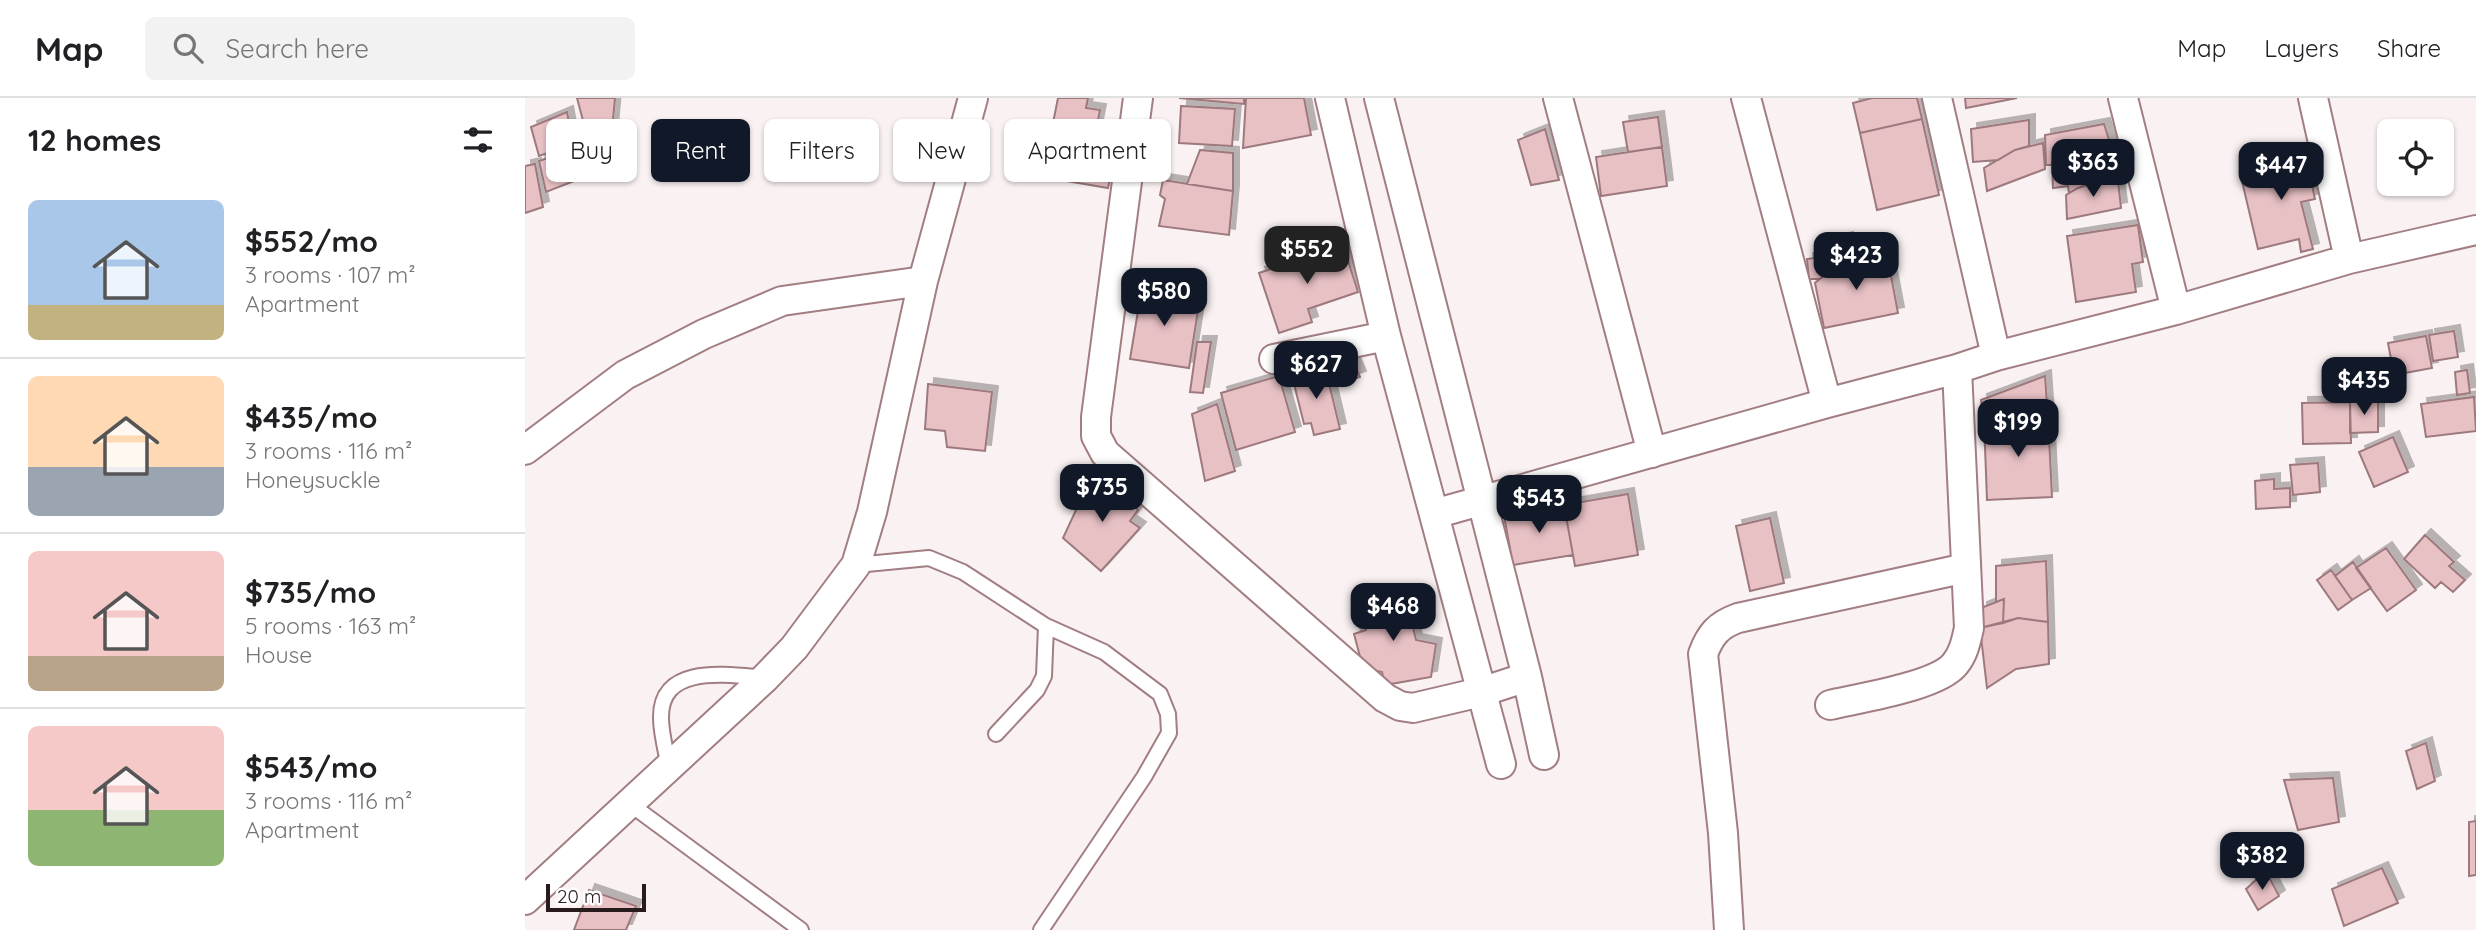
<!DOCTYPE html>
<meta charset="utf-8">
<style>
:root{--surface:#fff;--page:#f2f2f2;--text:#202124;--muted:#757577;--line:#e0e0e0;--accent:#111827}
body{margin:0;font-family:Quicksand,sans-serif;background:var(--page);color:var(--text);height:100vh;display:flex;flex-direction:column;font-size:26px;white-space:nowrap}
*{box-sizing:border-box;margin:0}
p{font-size:23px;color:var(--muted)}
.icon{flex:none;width:38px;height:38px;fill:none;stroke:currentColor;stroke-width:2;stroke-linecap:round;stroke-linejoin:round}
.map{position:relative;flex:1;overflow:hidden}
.panel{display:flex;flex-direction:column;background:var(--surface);width:525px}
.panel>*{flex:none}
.hud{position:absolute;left:21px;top:21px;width:665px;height:63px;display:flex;gap:14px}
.controls{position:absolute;left:1852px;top:21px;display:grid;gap:14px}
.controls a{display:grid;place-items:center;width:77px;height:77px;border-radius:10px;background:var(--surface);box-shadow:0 2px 5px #0004;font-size:35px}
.scale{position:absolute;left:21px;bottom:18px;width:100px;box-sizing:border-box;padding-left:7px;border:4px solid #291b1c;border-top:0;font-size:19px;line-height:24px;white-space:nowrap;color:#291b1c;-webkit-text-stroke:5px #fff;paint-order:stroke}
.price{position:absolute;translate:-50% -60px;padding:0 16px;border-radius:14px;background:var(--accent);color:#fff;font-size:23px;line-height:46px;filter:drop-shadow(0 2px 4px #0008)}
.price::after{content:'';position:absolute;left:50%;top:42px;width:21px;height:16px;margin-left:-10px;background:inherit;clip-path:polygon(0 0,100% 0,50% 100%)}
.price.on{background:#222;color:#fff}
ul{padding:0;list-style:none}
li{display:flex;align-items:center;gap:21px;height:175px;padding:0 28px}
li+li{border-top:2px solid var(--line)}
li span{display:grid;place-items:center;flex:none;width:196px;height:140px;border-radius:10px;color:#555}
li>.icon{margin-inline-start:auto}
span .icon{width:84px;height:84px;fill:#fffc;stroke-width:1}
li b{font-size:30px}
h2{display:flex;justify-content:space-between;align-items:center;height:84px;padding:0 28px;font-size:30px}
.tag{padding:0 24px;border-radius:10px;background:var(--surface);box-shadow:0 2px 5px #0004;font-size:24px;line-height:63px}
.tag.on{background:var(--accent);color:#fff}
header{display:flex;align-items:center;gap:42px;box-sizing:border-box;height:98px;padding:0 35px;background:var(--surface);border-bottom:2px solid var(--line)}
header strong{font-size:33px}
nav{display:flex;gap:38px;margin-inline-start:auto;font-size:24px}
.search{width:490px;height:63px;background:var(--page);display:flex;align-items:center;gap:18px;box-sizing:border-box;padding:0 24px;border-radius:10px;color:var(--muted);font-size:26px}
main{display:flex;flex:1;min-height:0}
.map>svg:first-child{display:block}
.building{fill:#e8c1c5;stroke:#9d797d;stroke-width:2;filter:url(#shadow)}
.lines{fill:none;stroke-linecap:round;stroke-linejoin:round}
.service-casing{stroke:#a27e82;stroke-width:18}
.minor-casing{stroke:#a27e82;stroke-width:32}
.service{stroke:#fff;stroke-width:14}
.minor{stroke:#fff;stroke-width:28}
</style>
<header>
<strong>Map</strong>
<div class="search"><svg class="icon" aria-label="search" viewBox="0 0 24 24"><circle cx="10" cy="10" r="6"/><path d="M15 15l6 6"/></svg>Search here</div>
<nav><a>Map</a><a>Layers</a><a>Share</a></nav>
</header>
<main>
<section class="panel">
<h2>12 homes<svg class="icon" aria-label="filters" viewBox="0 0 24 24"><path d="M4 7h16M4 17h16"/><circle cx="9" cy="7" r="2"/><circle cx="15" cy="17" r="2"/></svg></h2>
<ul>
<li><span style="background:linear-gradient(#a9c7e8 75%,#c2b280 0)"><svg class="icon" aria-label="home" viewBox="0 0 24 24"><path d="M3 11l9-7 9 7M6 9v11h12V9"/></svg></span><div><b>$552/mo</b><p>3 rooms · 107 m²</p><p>Apartment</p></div></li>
<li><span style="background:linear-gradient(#ffd9b3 65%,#9aa5b1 0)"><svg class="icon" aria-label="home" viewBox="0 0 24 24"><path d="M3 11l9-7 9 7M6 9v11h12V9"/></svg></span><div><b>$435/mo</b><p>3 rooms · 116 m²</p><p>Honeysuckle</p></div></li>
<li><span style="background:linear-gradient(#f6c9c9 75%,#b9a48a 0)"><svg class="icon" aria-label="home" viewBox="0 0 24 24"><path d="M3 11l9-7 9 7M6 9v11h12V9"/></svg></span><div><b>$735/mo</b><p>5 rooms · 163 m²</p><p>House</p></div></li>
<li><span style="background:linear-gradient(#f6c9c9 60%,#8fb573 0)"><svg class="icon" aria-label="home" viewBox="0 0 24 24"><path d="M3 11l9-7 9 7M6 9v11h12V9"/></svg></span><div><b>$543/mo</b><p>3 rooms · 116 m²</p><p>Apartment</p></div></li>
</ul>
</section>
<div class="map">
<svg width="1951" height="832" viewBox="0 0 1951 832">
<defs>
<filter id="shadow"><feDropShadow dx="6" dy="-6" stdDeviation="0" flood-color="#0004"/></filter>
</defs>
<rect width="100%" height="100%" fill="#faf2f2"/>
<!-- building -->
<path class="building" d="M52,0H90L87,32L61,34Z
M533,0H563L561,10L575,12L568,48L525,40Z
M654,0H719V6Z
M721,0H779L786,37L718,50Z
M1347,0H1392L1397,21L1335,35L1328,5Z
M1440,0H1492L1441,10Z
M656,8L710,11L707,48L654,45Z
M42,14L48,46L14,58L6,29Z
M1133,19L1137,49L1103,54L1098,24Z
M1397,21L1414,97L1352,112L1335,35Z
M1504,22V48L1490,52L1473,62L1448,64L1446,31Z
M1579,26L1586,48L1527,64V67H1521L1520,37Z
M1020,31L1034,82L1006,87L993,42Z
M525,40L591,52L583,90L518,79Z
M1518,45L1520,71L1462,93L1459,70L1490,52Z
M1586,48L1593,83L1577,82L1553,90L1544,95L1543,88L1528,90L1527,64Z
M1137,49L1142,88L1076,98L1071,59Z
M49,51L54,81L21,94L14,63Z
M1779,51L1790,101L1776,104L1788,151L1776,154L1774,141L1733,151L1716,79L1759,69L1756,56Z
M675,52L708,55V93L662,86Z
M10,66L18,109L0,115V68Z
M638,82L708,93L704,137L634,128L640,101L635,97Z
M1577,82L1593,83L1596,110L1542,121L1541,97L1553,90Z
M1613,127L1618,164L1607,166L1611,194L1551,204L1542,138Z
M1322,140L1324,157L1309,160L1308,143Z
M818,147L833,194L783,211L787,224L754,235L734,175Z
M1306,151L1311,168L1300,172L1295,154Z
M1296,159L1299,178L1295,181H1284L1282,161Z
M1321,159L1363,162L1373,215L1299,230L1290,185Z
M617,189L664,195L661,210L673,212L664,270L605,261Z
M1929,233L1933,259L1908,263L1904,237Z
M1901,238L1907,270L1869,277L1863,245Z
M672,244H686L678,295L665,294Z
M825,255L835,279L820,284L810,261Z
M788,268L791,280L802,277L815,331L789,337L786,325L779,326L766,274Z
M1942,272L1945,295L1932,297L1930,274Z
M754,278L770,334L711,352L696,295Z
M1520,278L1523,320L1459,323L1456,302Z
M403,286L467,294L460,353L422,349L420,333L400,331Z
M1949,299L1951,333L1901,339L1896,306Z
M1825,304H1853V334L1825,335Z
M1825,304L1826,345L1778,346L1777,305Z
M692,306L710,373L680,383L667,316Z
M1523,320L1527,399L1462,402L1459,323Z
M1868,339L1883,374L1849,389L1834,354Z
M1793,365L1795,394L1768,397L1765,367Z
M582,381L613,412L605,423L615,430L576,473L538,440L558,397Z
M1749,381V391L1765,390V409L1731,411L1730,383Z
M1103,396L1113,457L1050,468L1039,407Z
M1039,407L1048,457L988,467L979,418Z
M1245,420L1259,485L1225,493L1211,428Z
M1900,437L1929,464L1924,468L1940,482L1928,494L1916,484L1910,490L1879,461Z
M1861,450L1891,492L1862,513L1831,470Z
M1521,463L1523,524L1493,520L1478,525L1479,501L1471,504V468Z
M1828,464L1846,490L1827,502L1810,478Z
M1806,472L1827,502L1813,512L1792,482Z
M858,499L882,504L891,542L911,546L906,579L860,587L857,574L838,570L829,536L841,532L838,504Z
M1479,501L1478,525L1455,530L1456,510Z
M1493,520L1523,524L1524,566L1491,571L1462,590L1455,530Z
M1901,645L1910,683L1892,691L1881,653Z
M1808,680L1814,724L1773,732L1759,682Z
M1951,723V777L1944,778V724Z
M1857,770L1873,805L1819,828L1807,791Z
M1743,777L1754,798L1733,812L1721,791L1731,782Z
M64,792L111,808L101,832H49Z"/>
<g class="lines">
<!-- service casing -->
<g class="service-casing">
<path id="service" d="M331,467L404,460L438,474L521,528L579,554L635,596L643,616L644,635L619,679L516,832
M471,636L512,592L519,578L521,528
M144,669C141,653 136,636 136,620C135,565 204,577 239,580
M105,706L276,832"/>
</g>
<!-- minor casing -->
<g class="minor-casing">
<path id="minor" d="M613,0L571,319V338L580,355L860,600L875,608L888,610L956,594L1002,579
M805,0L861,238L976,666
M854,0L1002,579L1019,657
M1033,0L1127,355
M1221,0L1302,305
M1412,0L1471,258
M1598,0L1651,212
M1788,0L1824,161
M749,261L861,238
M0,352L100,277L179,236L257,203L398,183
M909,416L1302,305L1432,271L1471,258L1651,212L1824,161L1951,132
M1305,607C1335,600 1413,588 1430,566C1439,555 1441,543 1444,530L1432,271
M0,802L240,580L269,550L331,467L347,414L398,183L448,0
M1204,832L1198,735L1178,556C1185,537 1193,527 1213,520L1441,470"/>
</g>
<!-- service -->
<use href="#service" class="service"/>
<!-- minor -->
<use href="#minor" class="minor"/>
</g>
</svg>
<div class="controls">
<a><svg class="icon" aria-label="locate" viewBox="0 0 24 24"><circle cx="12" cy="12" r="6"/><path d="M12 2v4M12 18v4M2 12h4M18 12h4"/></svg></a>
</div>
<div class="scale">20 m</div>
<b class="price" style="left:1568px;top:101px">$363</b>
<b class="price" style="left:1756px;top:104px">$447</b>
<b class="price on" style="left:782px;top:188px">$552</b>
<b class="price" style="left:1331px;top:194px">$423</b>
<b class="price" style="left:639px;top:230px">$580</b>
<b class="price" style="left:791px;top:303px">$627</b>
<b class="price" style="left:1839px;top:319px">$435</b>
<b class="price" style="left:1493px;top:361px">$199</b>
<b class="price" style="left:577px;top:426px">$735</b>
<b class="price" style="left:1014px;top:437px">$543</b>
<b class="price" style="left:868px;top:545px">$468</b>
<b class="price" style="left:1737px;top:794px">$382</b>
<div class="hud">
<a class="tag">Buy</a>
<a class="tag on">Rent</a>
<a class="tag">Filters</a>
<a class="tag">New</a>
<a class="tag">Apartment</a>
</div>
</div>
</main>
